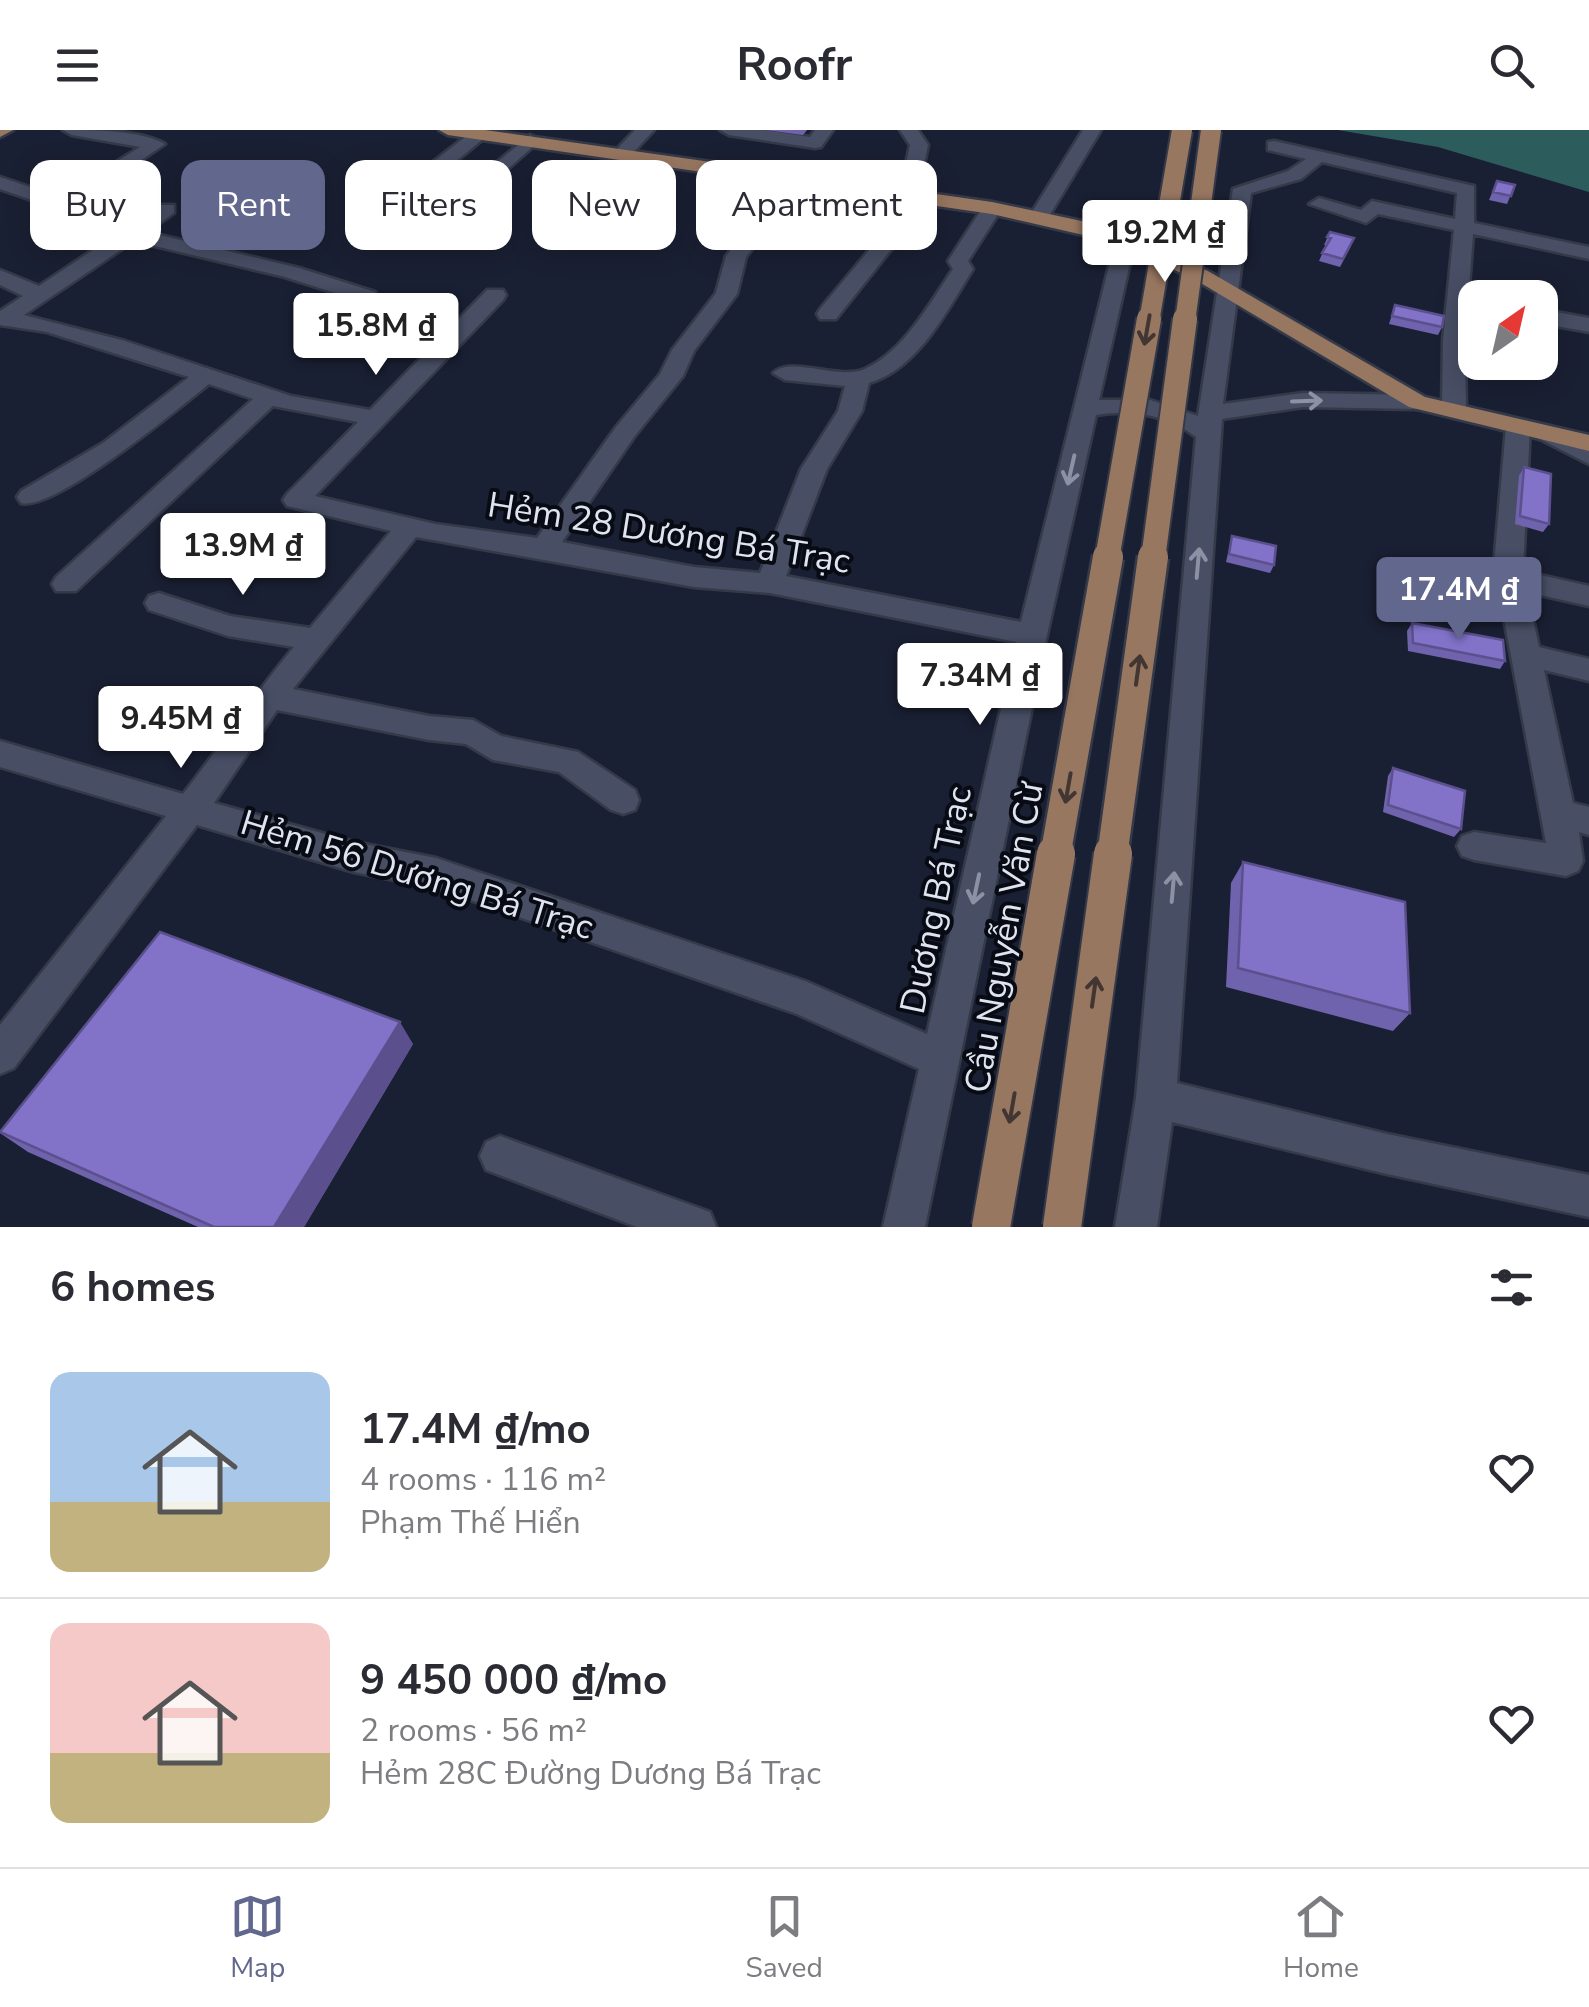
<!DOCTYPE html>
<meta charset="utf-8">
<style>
:root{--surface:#fff;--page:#f2f2f3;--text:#2b2b33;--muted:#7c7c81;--line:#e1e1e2;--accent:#62678d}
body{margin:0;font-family:"Nunito Sans",sans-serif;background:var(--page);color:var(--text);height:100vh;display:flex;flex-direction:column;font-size:38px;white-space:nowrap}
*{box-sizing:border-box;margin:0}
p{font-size:32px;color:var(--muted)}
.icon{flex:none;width:55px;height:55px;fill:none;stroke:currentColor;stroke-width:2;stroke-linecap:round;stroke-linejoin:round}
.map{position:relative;height:1097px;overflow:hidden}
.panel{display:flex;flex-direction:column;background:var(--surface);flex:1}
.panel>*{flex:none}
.guide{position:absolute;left:30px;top:30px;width:1000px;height:90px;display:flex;gap:20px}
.needle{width:65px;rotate:34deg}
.fabs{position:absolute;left:1458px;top:150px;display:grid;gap:20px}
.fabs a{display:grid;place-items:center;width:100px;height:100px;border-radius:20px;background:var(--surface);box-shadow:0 5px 25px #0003;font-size:50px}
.price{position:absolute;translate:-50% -85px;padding:0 22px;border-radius:10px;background:#fff;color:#222;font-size:32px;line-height:65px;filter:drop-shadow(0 2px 5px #0008)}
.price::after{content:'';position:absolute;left:50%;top:60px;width:30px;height:22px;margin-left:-15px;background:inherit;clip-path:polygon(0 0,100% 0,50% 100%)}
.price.selected{background:var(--accent);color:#fff}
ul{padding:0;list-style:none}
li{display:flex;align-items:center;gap:30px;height:250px;padding:0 50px}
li+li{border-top:2px solid var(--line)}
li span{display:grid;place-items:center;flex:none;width:280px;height:200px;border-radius:20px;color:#555}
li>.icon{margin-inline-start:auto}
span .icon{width:120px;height:120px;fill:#fffc;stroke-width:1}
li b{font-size:42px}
h2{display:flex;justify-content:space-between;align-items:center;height:120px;padding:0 50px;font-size:42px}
.tag{padding:0 35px;border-radius:20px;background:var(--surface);box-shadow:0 5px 25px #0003;font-size:35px;line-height:90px}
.tag.selected{background:var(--accent);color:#fff}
header{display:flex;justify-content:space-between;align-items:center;height:130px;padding:0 50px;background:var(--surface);font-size:45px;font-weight:700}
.tabs{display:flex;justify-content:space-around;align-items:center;height:140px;border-top:2px solid var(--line);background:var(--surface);font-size:28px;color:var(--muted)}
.tabs a{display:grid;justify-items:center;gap:5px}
.tabs .selected{color:var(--accent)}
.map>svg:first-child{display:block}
.water{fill:#2d5c5d}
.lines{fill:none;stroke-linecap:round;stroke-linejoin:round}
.minor-casing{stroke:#353a49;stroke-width:5}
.major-casing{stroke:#353a49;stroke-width:5}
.minor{fill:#484f65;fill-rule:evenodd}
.major{fill:#987761;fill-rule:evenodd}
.major-bridge-far3-casing{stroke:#353a49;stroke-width:24;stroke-linecap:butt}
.major-bridge-far2-casing{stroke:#353a49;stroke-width:28;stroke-linecap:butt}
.major-bridge-far1-casing{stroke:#353a49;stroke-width:35;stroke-linecap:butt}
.major-bridge-casing{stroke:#353a49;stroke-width:42;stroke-linecap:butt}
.major-bridge-far3{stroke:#987761;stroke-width:20}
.major-bridge-far2{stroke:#987761;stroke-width:24}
.major-bridge-far1{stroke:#987761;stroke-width:30}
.major-bridge{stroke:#987761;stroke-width:38}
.wall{fill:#7063ad}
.shaded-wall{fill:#5b508d}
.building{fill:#8273c9;stroke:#5b508d;stroke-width:2.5}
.oneway{stroke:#423632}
.oneway2{stroke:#8c92a4}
.labels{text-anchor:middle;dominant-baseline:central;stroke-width:8;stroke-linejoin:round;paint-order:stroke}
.street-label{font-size:35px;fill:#dfe4f1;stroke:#080b13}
</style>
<header><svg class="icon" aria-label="menu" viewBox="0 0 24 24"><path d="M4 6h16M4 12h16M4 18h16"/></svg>Roofr<svg class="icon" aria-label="search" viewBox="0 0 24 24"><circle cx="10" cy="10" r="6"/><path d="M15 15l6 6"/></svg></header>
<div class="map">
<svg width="1589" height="1097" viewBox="0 0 1589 1097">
<rect width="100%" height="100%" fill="#1a2033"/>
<!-- water -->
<path class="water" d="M1338,0H1589V62L1438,17Z"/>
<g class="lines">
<!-- minor casing -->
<g class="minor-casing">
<path id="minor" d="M63,0C93,0 141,0 165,14L78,73L104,82V90H90L0,59V47L60,67L140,17L72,5Z
M474,0L489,4L420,61H406V53Z
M635,0H654L629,27H617V19Z
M720,0H764L810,7L815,0H833L821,17L815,18L729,5Z
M900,0H918L928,15L918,64H930L932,68L836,189H820L817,184L820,179L910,71L899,66L910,15Z
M1083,0H1101L1046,91H1032L1029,87Z
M530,5L539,10L536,14L433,105H419V97Z
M1274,11L1474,56V93L1589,117V129L1473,104L1465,210L1466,281L1454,288L1442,281L1443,210L1454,100L1378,84L1366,93L1309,74L1319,68L1361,80L1372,71L1455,89L1457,63L1322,32L1301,49L1251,63L1223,274L1303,263L1417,265L1429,272L1417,279L1303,277L1222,289L1177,953L1387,1004L1589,1045V1087L1387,1044L1172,992L1157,1097H1115L1136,968L1196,307C1166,284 1133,279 1096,285L1047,505L925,1097H883L919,939L797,884L436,758L354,742L197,695L14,938L0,944V895L166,686L0,637V611L183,664C222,615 254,564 294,517L228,506L149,480L145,473L149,466L159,463L230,486L310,498L391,401L287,376L283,370L287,364L358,292L273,276L76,461H56L52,454L56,447L253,269L209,254C179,278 54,382 21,373L17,367L21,361L103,313L189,247L47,202L0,195V181L23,166L0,155V140L39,156L160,75H174V83L147,102L299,138L375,162L378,167L367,173L285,147L134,111L24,185L125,211L291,266L370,280L487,160H503L506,165L503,170L315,366L435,394L537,408L616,297L660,244L672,220L716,163L726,126L750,95L770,79L790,45H804L806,49L785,86L764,103L746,127L737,164L694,221L683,246L634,307L562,412L694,437L760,443L801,339L838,281L845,256L785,250L773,243C791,225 839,251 865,239C904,221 930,173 953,139L948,131L985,74H999L1002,78L968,131L973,139C948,179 918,239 869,253L862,281L827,339L786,446L1021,492L1111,128V108L1121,102L1128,104L1131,128L1099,270H1150L1198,286L1233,59L1288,41L1306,29L1268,20V12ZM416,407L694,457L770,463L1016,512L927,904L805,851L436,728L354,712L214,673L277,580L429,610L466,614L493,630L559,642L611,680L623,684L635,680L639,670L635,660L578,622L501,606L473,590L429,586L293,559Z
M1540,179L1589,188V202L1540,193Z
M1518,290L1530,297L1523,441L1589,456V476L1527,462L1539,517L1589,529V551L1544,540L1573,673L1589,677V705L1579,702L1583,731L1578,741L1566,746L1474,730L1462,726L1457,716L1462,706L1474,702L1546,713L1494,435L1506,297Z
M1547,296L1589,316V334L1538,308L1535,303L1538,298Z
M500,1006L710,1082L716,1097H637L486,1040L480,1026L486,1012Z"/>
</g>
<!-- major casing -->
<g class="major-casing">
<path id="major" d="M0,0H13L0,7Z
M439,0H485L992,72L1091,93L1128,104L1208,141L1425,267L1589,305V321L1409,277L1194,149L1114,112L992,84L448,5Z"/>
</g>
<!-- minor -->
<use href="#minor" class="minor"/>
<!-- major -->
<use href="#major" class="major"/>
<!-- major-bridge-far3 casing -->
<g class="major-bridge-far3-casing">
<path id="major-bridge-far3" d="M1149,192L1182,0
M1185,192L1211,0"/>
</g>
<!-- major-bridge-far2 casing -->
<g class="major-bridge-far2-casing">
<path id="major-bridge-far2" d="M1107,429L1149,189
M1153,429L1185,189"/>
</g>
<!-- major-bridge-far1 casing -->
<g class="major-bridge-far1-casing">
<path id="major-bridge-far1" d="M1055,727L1108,427
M1112,727L1153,427"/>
</g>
<!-- major-bridge casing -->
<g class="major-bridge-casing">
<path id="major-bridge" d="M991,1097L1056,724
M1062,1097L1113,724"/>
</g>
<!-- major-bridge-far3 -->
<use href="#major-bridge-far3" class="major-bridge-far3"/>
<!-- major-bridge-far2 -->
<use href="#major-bridge-far2" class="major-bridge-far2"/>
<!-- major-bridge-far1 -->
<use href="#major-bridge-far1" class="major-bridge-far1"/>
<!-- major-bridge -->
<use href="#major-bridge" class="major-bridge"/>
</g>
<!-- wall -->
<path class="wall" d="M766,0H807L803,5Z
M1497,51L1515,55L1507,74L1489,70Z
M1330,102L1351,116L1340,137L1319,131L1326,115H1324Z
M1395,175L1442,197L1438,205L1389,194Z
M1524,337L1549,394L1543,402L1515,394L1519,346Z
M1232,406L1274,435L1270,443L1226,432Z
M1388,452L1440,480L1435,488L1383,476L1384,460Z
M1412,493L1505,531L1500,539L1408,521L1407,501Z
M1393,638L1461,699L1454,707L1383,682L1388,646Z
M1243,732L1410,883L1393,901L1226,857L1231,753Z
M413,914L304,1097H198L28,1022L0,1003Z"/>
<!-- shaded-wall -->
<path class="shaded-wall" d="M400,892L413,914L304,1097H274Z"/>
<!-- building -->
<path class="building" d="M1497,51L1515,55L1511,66L1493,62Z
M1330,102L1354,108L1343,129L1322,123L1331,108L1327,107Z
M1395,175L1444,186L1442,197L1392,186Z
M1524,337L1551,344L1549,394L1520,386Z
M1232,406L1276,416L1274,435L1229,424Z
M1388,452L1440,463V480L1388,468Z
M1412,493L1503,510L1505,531L1413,513Z
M1393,638L1465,661L1461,699L1388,675Z
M1243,732L1405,772L1410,883L1238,838Z
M160,802L400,892L274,1097H214L0,1002Z"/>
<!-- one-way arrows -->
<defs><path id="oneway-shaft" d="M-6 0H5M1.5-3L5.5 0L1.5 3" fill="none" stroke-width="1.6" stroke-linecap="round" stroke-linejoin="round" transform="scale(2.5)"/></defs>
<g class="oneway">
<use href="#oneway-shaft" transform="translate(1147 200) rotate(100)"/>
<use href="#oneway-shaft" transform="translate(1138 540) rotate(-82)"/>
<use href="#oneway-shaft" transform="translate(1068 658) rotate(100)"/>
<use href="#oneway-shaft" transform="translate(1094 862) rotate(-82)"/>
<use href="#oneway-shaft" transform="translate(1012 978) rotate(100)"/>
</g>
<g class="oneway2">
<use href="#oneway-shaft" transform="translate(1307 271) rotate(-2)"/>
<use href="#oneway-shaft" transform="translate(1071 340) rotate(103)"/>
<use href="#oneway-shaft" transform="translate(1198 433) rotate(-85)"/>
<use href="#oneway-shaft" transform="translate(1173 757) rotate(-85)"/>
<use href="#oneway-shaft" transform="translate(976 759) rotate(102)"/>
</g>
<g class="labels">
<!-- street labels -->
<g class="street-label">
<text transform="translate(669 403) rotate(9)">Hẻm 28 Dương Bá Trạc</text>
<text transform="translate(417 745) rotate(17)">Hẻm 56 Dương Bá Trạc</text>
<text transform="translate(936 770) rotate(-78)">Dương Bá Trạc</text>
<text transform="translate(1004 808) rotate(-80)">Cầu Nguyễn Văn Cừ</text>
</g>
</g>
</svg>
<div class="fabs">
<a><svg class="needle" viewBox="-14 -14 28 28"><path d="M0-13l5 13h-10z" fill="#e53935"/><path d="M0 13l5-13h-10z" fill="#7c7c81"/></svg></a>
</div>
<b class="price" style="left:1165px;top:155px">19.2M ₫</b>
<b class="price" style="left:376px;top:248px">15.8M ₫</b>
<b class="price" style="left:243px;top:468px">13.9M ₫</b>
<b class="price selected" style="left:1459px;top:512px">17.4M ₫</b>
<b class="price" style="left:980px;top:598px">7.34M ₫</b>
<b class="price" style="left:181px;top:641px">9.45M ₫</b>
<div class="guide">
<a class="tag">Buy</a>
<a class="tag selected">Rent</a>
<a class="tag">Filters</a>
<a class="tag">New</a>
<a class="tag">Apartment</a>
</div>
</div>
<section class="panel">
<h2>6 homes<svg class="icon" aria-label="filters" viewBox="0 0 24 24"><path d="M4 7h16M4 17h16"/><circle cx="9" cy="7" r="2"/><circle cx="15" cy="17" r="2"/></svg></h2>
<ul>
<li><span style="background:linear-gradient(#a9c7e8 65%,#c2b280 0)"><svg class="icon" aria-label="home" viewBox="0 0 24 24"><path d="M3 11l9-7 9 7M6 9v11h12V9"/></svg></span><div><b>17.4M ₫/mo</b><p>4 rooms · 116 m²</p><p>Phạm Thế Hiển</p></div><svg class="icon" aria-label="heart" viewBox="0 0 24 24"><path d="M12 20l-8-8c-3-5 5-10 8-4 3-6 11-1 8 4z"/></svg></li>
<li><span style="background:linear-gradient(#f6c9c9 65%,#c2b280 0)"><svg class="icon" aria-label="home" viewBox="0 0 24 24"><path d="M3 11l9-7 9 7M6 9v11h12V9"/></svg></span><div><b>9 450 000 ₫/mo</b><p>2 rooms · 56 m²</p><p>Hẻm 28C Đường Dương Bá Trạc</p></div><svg class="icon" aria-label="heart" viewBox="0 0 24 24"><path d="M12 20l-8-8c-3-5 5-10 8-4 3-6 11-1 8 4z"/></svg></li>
</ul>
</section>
<nav class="tabs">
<a class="selected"><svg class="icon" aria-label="map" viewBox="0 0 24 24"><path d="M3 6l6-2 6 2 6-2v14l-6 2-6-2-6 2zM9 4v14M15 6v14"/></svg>Map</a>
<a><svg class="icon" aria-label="saved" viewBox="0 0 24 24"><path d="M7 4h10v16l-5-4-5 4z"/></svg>Saved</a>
<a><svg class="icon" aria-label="home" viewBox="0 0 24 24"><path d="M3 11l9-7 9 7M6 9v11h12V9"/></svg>Home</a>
</nav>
